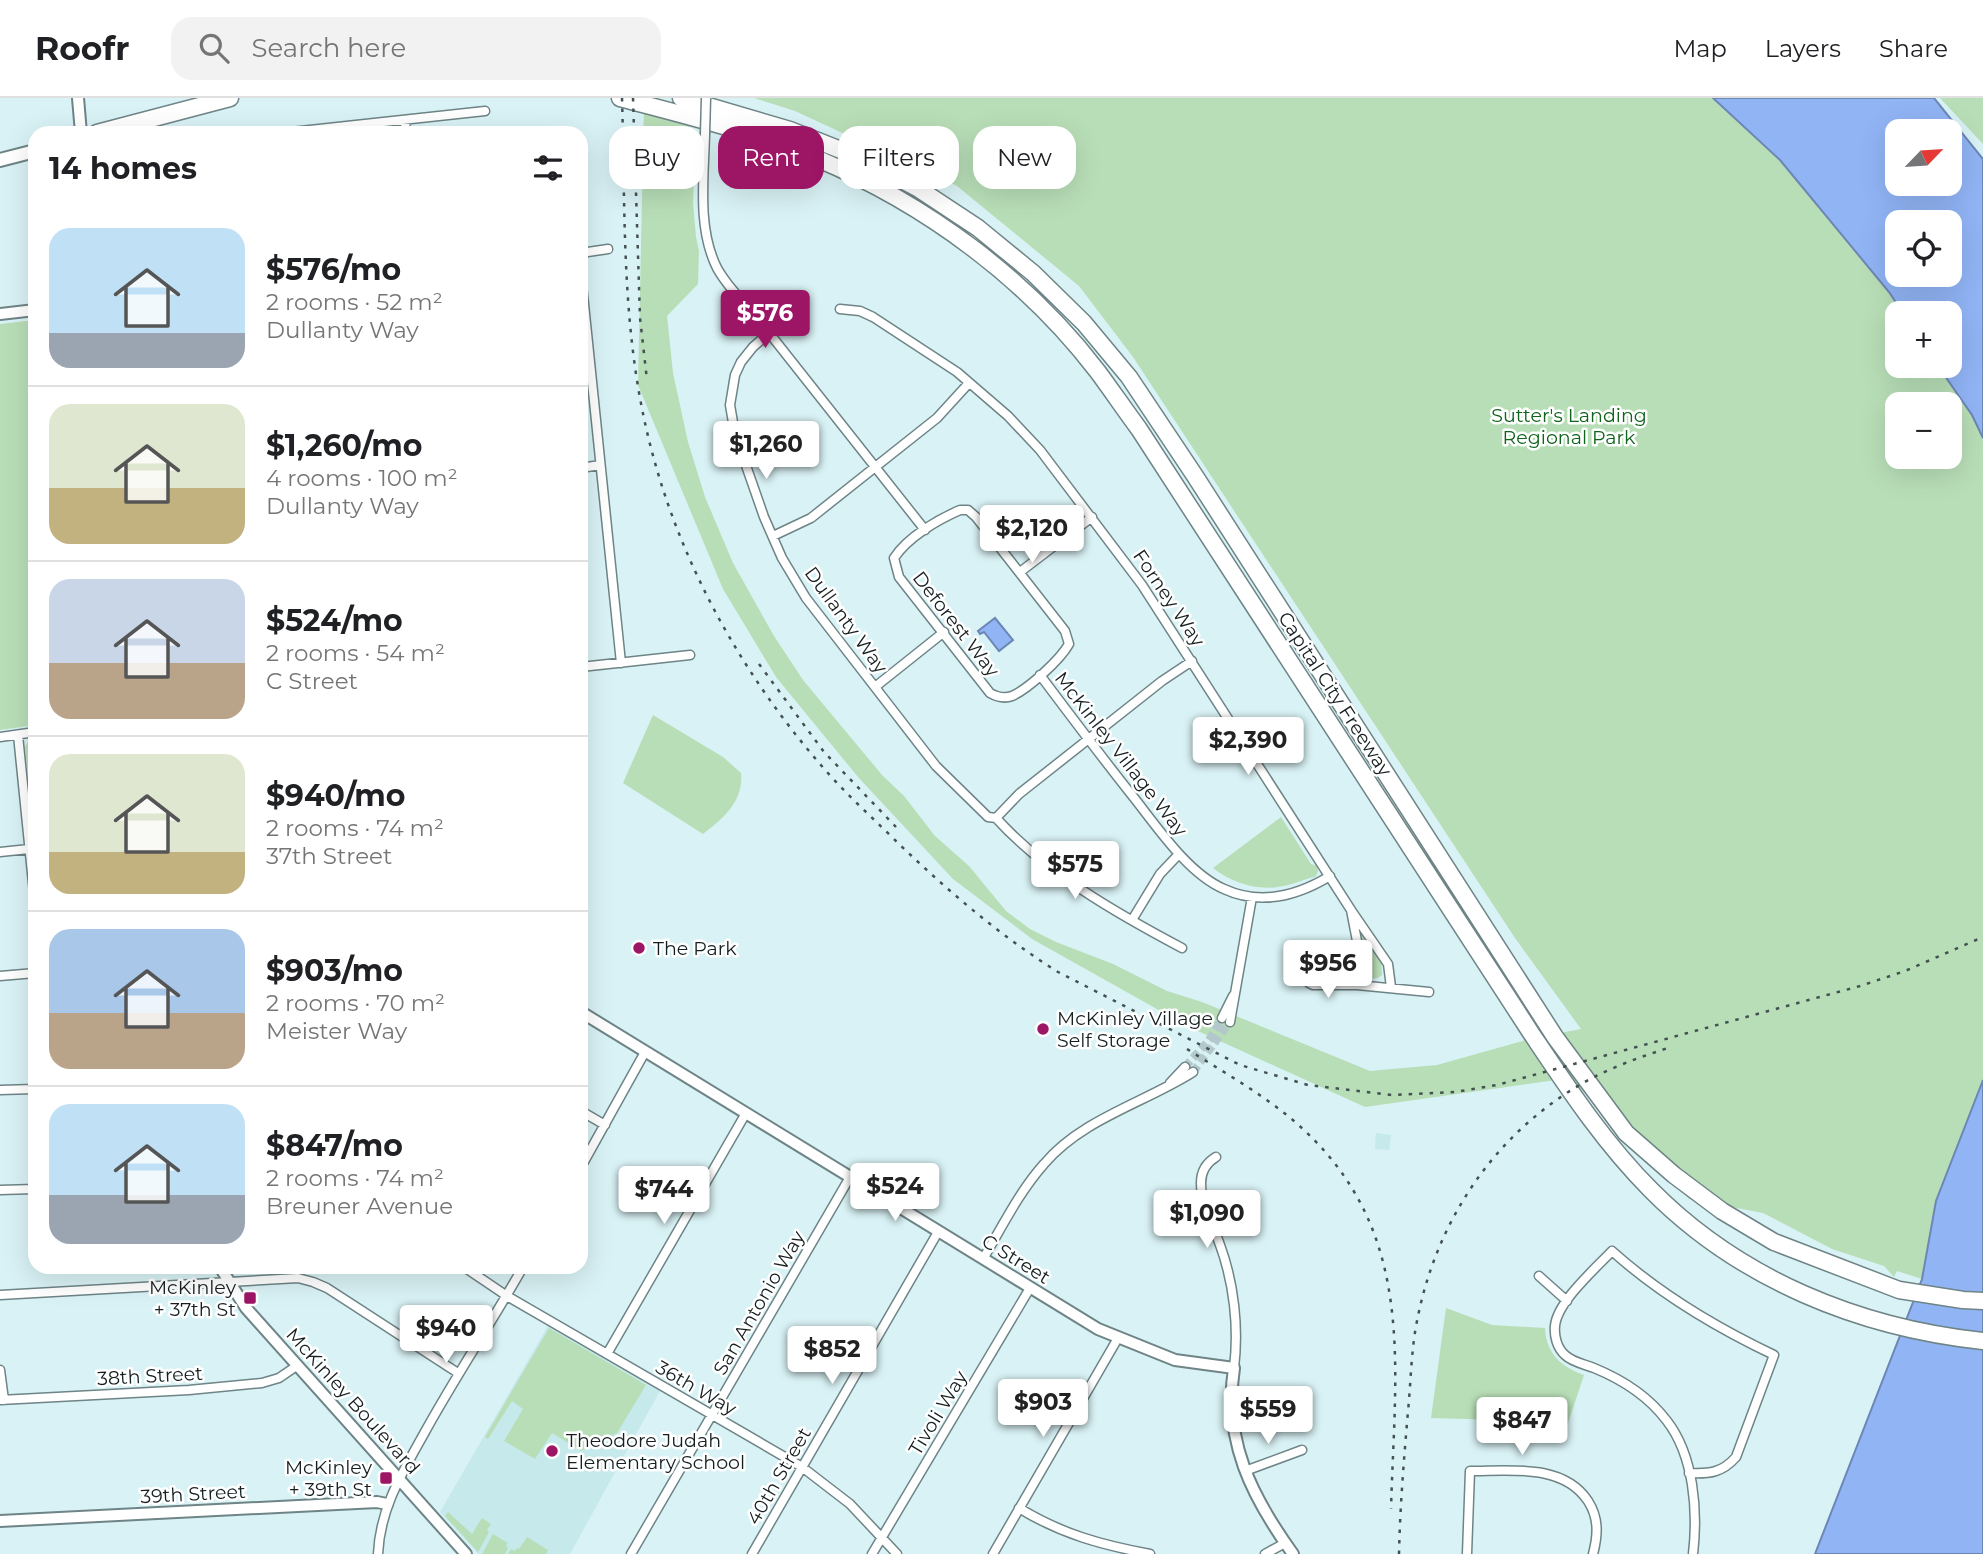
<!DOCTYPE html>
<meta charset="utf-8">
<style>
:root{--surface:#fff;--page:#f2f2f2;--text:#202124;--muted:#757577;--line:#e0e0e0;--accent:#9d1565}
body{margin:0;font-family:Montserrat,sans-serif;background:var(--page);color:var(--text);height:100vh;display:flex;flex-direction:column;font-size:26px;white-space:nowrap}
*{box-sizing:border-box;margin:0}
p{font-size:23px;color:var(--muted)}
.icon{flex:none;width:38px;height:38px;fill:none;stroke:currentColor;stroke-width:2;stroke-linecap:round;stroke-linejoin:round}
.map{position:relative;flex:1;overflow:hidden}
.side{position:absolute;left:28px;top:28px;width:560px;height:1148px;display:flex;flex-direction:column;background:var(--surface);border-radius:21px;box-shadow:0 7px 28px #0002}
.side>*{flex:none}
.banner{position:absolute;left:609px;top:28px;width:665px;height:63px;display:flex;gap:14px}
.needle{width:46px;rotate:65deg}
.buttons{position:absolute;left:1885px;top:21px;display:grid;gap:14px}
.buttons a{display:grid;place-items:center;width:77px;height:77px;border-radius:14px;background:var(--surface);box-shadow:0 7px 28px #0002;font-size:35px}
.price{position:absolute;translate:-50% -60px;padding:0 16px;border-radius:7px;background:#fff;color:#222;font-size:23px;line-height:46px;filter:drop-shadow(0 2px 4px #0008)}
.price::after{content:'';position:absolute;left:50%;top:42px;width:21px;height:16px;margin-left:-10px;background:inherit;clip-path:polygon(0 0,100% 0,50% 100%)}
.price.active{background:var(--accent);color:#fff}
ul{padding:0;list-style:none}
li{display:flex;align-items:center;gap:21px;height:175px;padding:0 21px}
li+li{border-top:2px solid var(--line)}
li span{display:grid;place-items:center;flex:none;width:196px;height:140px;border-radius:21px;color:#555}
li>.icon{margin-inline-start:auto}
span .icon{width:84px;height:84px;fill:#fffc;stroke-width:1}
li b{font-size:30px}
h2{display:flex;justify-content:space-between;align-items:center;height:84px;padding:0 21px;font-size:30px}
.pill{padding:0 24px;border-radius:21px;background:var(--surface);box-shadow:0 7px 28px #0002;font-size:24px;line-height:63px}
.pill.active{background:var(--accent);color:#fff}
header{display:flex;align-items:center;gap:42px;box-sizing:border-box;height:98px;padding:0 35px;background:var(--surface);border-bottom:2px solid var(--line)}
header strong{font-size:33px}
nav{display:flex;gap:38px;margin-inline-start:auto;font-size:24px}
.search{width:490px;height:63px;background:var(--page);display:flex;align-items:center;gap:18px;box-sizing:border-box;padding:0 24px;border-radius:21px;color:var(--muted);font-size:26px}
.map>svg:first-child{display:block}
.built{fill:#c6e9ec}
.green{fill:#b8deb7;fill-rule:evenodd}
.water{fill:#91b4f5;stroke:#6c87b5;stroke-width:2;fill-rule:evenodd}
.lines{fill:none;stroke-linecap:round;stroke-linejoin:round}
.minor-tunnel{stroke:#b2c8ca;stroke-width:8;stroke-dasharray:8 4;stroke-linecap:butt}
.minor-casing{stroke:#6e8486;stroke-width:11}
.tertiary-casing{stroke:#6e8486;stroke-width:14}
.secondary-casing{stroke:#6e8486;stroke-width:16}
.motorway-casing{stroke:#6e8486;stroke-width:19}
.minor{stroke:#fff;stroke-width:8}
.tertiary{stroke:#fff;stroke-width:10}
.secondary{stroke:#fff;stroke-width:12}
.motorway{stroke:#fff;stroke-width:16}
.rail{stroke:#445152;stroke-width:2.5;stroke-dasharray:3.5 7;stroke-linecap:butt}
.minor-bridge-casing{stroke:#6e8486;stroke-width:11;stroke-linecap:butt}
.minor-bridge{stroke:#fff;stroke-width:8}
.poi-dot{fill:#9d1565;stroke:#fff;stroke-width:2.5}
.labels{text-anchor:middle;dominant-baseline:central;stroke-width:5;stroke-linejoin:round;paint-order:stroke}
.park-label{font-size:19px;fill:#0f641b;stroke:#fff}
.street-label{font-size:19px;fill:#161f20;stroke:#fff}
.poi-label{font-size:19px;fill:#161f20;stroke:#fff;text-anchor:start}
</style>
<header>
<strong>Roofr</strong>
<div class="search"><svg class="icon" aria-label="search" viewBox="0 0 24 24"><circle cx="10" cy="10" r="6"/><path d="M15 15l6 6"/></svg>Search here</div>
<nav><a>Map</a><a>Layers</a><a>Share</a></nav>
</header>
<div class="map">
<svg width="1983" height="1456" viewBox="0 0 1983 1456">
<rect width="100%" height="100%" fill="#d9f2f5"/>
<!-- built -->
<path class="built" d="M1376,1035L1391,1037L1389,1052L1375,1051Z
M549,1226L661,1291L570,1456H478L440,1414Z"/>
<!-- green -->
<path class="green" d="M754,0H1713L1780,62L1889,194L1903,215H1897V268H1938L1972,318L1983,340V982L1936,1103L1922,1181L1897,1173L1894,1179L1884,1168L1832,1151L1763,1115L1689,1101L1570,980L1365,1009L1189,929L1032,841L953,781L858,679L776,579L723,491L638,287L644,6L696,32L693,105L696,139L699,153L698,186L667,218L673,275L688,344L705,399L733,465L774,538L803,582L882,677L904,698L935,738L969,768L1006,813L1030,831L1056,844L1113,866L1167,893L1202,904L1370,973L1437,967L1533,940L1581,931L1515,840L1133,259L1079,188L957,88L795,13ZM1897,306H1950V359H1897Z
M1940,0H1983V46Z
M35,222V627L0,632V226Z
M653,617L723,659L741,675C744,703 723,721 703,736L623,685Z
M35,641V746L25,649L28,643Z
M1281,719L1311,766L1317,768L1318,774L1315,779C1306,780 1298,785 1288,787C1262,794 1235,787 1213,770Z
M1358,826L1381,862L1382,877L1378,880L1370,881C1357,871 1360,843 1358,826Z
M1446,1210L1492,1227L1545,1230C1546,1255 1561,1269 1584,1277L1567,1328L1539,1323L1431,1320Z
M549,1230L646,1287L617,1335L581,1353L552,1335L535,1361L504,1343L523,1311L512,1303L488,1341L485,1339Z
M448,1414L472,1436L482,1420L491,1426L487,1432L489,1434L478,1454L445,1418Z
M493,1436L508,1445L506,1448L508,1450L505,1456H482Z
M527,1439L548,1452L546,1456H508L511,1451L515,1453L517,1450L519,1451Z"/>
<!-- water -->
<path class="water" d="M1713,0H1934L1983,61V340L1972,317L1938,268H1950V215H1903L1889,194L1780,62ZM1897,33H1950V86H1897ZM1897,124H1950V177H1897Z
M995,520L1013,542L999,553L984,534L980,536L978,533Z
M1983,982V1456H1815L1922,1181L1936,1103Z"/>
<g class="lines">
<!-- minor-tunnel -->
<path class="minor-tunnel" d="M1185,969L1209,942L1222,920
M1193,974L1230,924"/>
<!-- minor casing -->
<g class="minor-casing">
<path id="minor" d="M405,22L406,35
M282,35L485,13
M705,36C704,80 697,130 717,170C726,186 738,199 751,212L925,432
M581,155L608,151
M581,177L621,565
M840,211L860,213L873,219L957,274L1008,318L1040,352L1142,487L1351,812
M769,235L753,249L741,264L735,277L730,307L735,336L764,419L782,460L806,500L936,668L988,719L996,720L1019,696L1162,583L1192,563
M581,370L600,367
M960,412H968L976,419L1065,533L1069,546C1060,562 1028,591 1012,598C1004,601 997,599 990,595L899,479L894,460C908,439 937,422 960,412Z
M773,438L811,420L937,320L969,285
M1020,474L1092,419
M581,569L690,557
M1040,577C1070,617 1100,657 1131,696C1156,727 1187,775 1224,791C1261,808 1297,798 1330,778
M875,589L944,534
M18,637L35,805
M0,639L35,634
M996,720C1046,775 1116,815 1182,850
M0,754L29,751
M1132,822L1160,776L1179,756
M0,878L35,875
M1309,885L1313,887H1357L1429,894
M1357,887V843L1351,812L1388,866L1391,889
M1222,920L1233,898
M1230,924L1252,799
M1170,985L1185,969
M0,992L35,991
M581,1013L605,1027
M1216,1059C1206,1065 1201,1073 1201,1085C1201,1107 1213,1127 1220,1147C1234,1185 1239,1230 1234,1270
M581,1069L645,954
M0,1092L35,1091
M983,1161C1002,1129 1019,1094 1044,1066C1082,1021 1144,1005 1193,974
M464,1169L507,1198L802,1369L850,1406L897,1456
M1539,1178L1567,1203
M0,1197L298,1180L313,1184L327,1190L458,1275
M607,1256L746,1015
M0,1272L4,1302
M0,1302L189,1292L262,1285L279,1280L298,1267
M1245,1373L1302,1352
M1689,1375C1709,1376 1722,1375 1736,1359L1774,1257C1715,1229 1661,1197 1612,1153C1596,1170 1557,1204 1555,1228C1554,1238 1557,1250 1565,1257C1572,1264 1584,1266 1594,1270C1621,1281 1649,1299 1667,1323C1694,1358 1698,1413 1693,1456
M1019,1410C1061,1436 1102,1447 1150,1456
M378,1456C380,1409 404,1372 426,1332C457,1276 492,1224 523,1169
M631,1456L850,1079
M752,1456L938,1134
M872,1456L1030,1190
M993,1456L1118,1240
M1265,1456L1285,1445
M1467,1456L1470,1373C1509,1373 1563,1365 1588,1403C1599,1420 1598,1437 1593,1456"/>
</g>
<!-- tertiary casing -->
<g class="tertiary-casing">
<path id="tertiary" d="M78,0L81,35
M0,216L35,212
M581,914L1098,1231L1175,1262L1234,1270C1223,1343 1252,1399 1293,1456
M220,1169L246,1210L466,1456
M0,1423L377,1404L387,1406"/>
</g>
<!-- secondary casing -->
<g class="secondary-casing">
<path id="secondary" d="M0,62L35,53"/>
</g>
<!-- motorway casing -->
<g class="motorway-casing">
<path id="motorway" d="M620,0C687,18 755,34 818,61C926,106 1027,181 1098,274C1112,293 1125,312 1139,331L1531,935C1568,990 1604,1045 1651,1092C1739,1181 1859,1230 1983,1243
M681,0L790,32L856,58L919,91L978,130L1033,175L1084,225L1129,279L1195,378L1555,939L1626,1035L1674,1077L1722,1113L1774,1144L1899,1192L1963,1202L1983,1203
M97,35L230,0"/>
</g>
<!-- minor -->
<use href="#minor" class="minor"/>
<!-- tertiary -->
<use href="#tertiary" class="tertiary"/>
<!-- secondary -->
<use href="#secondary" class="secondary"/>
<!-- motorway -->
<use href="#motorway" class="motorway"/>
<!-- rail -->
<path class="rail" d="M622,0C625,100 622,202 640,300C665,439 734,569 827,674C849,699 874,721 898,745C947,792 999,837 1058,874L1240,967L1308,987L1392,997L1455,994L1497,987L1860,888L1905,873L1983,839
M633,0L640,220L647,282
M759,566L824,654L896,729
M1187,951C1223,974 1261,995 1294,1023C1418,1130 1395,1264 1391,1411
M1399,1456C1400,1408 1404,1361 1408,1313C1411,1283 1411,1253 1417,1223C1437,1119 1499,1029 1594,979C1618,967 1643,958 1668,950"/>
<!-- minor-bridge casing -->
<g class="minor-bridge-casing">
<path id="minor-bridge" d="M705,36L706,0"/>
</g>
<!-- minor-bridge -->
<use href="#minor-bridge" class="minor-bridge"/>
</g>
<!-- markers -->
<g class="poi-dot">
<circle cx="639" cy="850" r="7"/>
<circle cx="1043" cy="931" r="7"/>
<rect x="243" y="1193" width="14" height="14" rx="3.5"/>
<circle cx="552" cy="1353" r="7"/>
<rect x="379" y="1373" width="14" height="14" rx="3.5"/>
</g>
<g class="labels">
<!-- park labels -->
<g class="park-label">
<text x="1569" y="317">Sutter's Landing<tspan x="1569" dy="22">Regional Park</tspan></text>
</g>
<!-- street labels -->
<g class="street-label">
<text transform="translate(1169 500) rotate(56)">Forney Way</text>
<text transform="translate(846 522) rotate(54)">Dullanty Way</text>
<text transform="translate(956 526) rotate(52)">Deforest Way</text>
<text transform="translate(1335 596) rotate(57)">Capital City Freeway</text>
<text transform="translate(1121 656) rotate(52)">McKinley Village Way</text>
<text transform="translate(1016 1161) rotate(32)">C Street</text>
<text transform="translate(759 1205) rotate(-60)">San Antonio Way</text>
<text transform="translate(150 1278) rotate(-3)">38th Street</text>
<text transform="translate(696 1290) rotate(30)">36th Way</text>
<text transform="translate(353 1303) rotate(48)">McKinley Boulevard</text>
<text transform="translate(938 1315) rotate(-59)">Tivoli Way</text>
<text transform="translate(779 1378) rotate(-60)">40th Street</text>
<text transform="translate(193 1396) rotate(-3)">39th Street</text>
</g>
<!-- poi labels -->
<g class="poi-label">
<text x="653" y="850">The Park</text>
<text x="1057" y="920">McKinley Village<tspan x="1057" dy="22">Self Storage</tspan></text>
<text x="236" y="1189" text-anchor="end">McKinley<tspan x="236" dy="22">+ 37th St</tspan></text>
<text x="566" y="1342">Theodore Judah<tspan x="566" dy="22">Elementary School</tspan></text>
<text x="372" y="1369" text-anchor="end">McKinley<tspan x="372" dy="22">+ 39th St</tspan></text>
</g>
</g>
</svg>
<div class="buttons">
<a><svg class="needle" viewBox="-14 -14 28 28"><path d="M0-13l5 13h-10z" fill="#e53935"/><path d="M0 13l5-13h-10z" fill="#757577"/></svg></a>
<a><svg class="icon" aria-label="locate" viewBox="0 0 24 24"><circle cx="12" cy="12" r="6"/><path d="M12 2v4M12 18v4M2 12h4M18 12h4"/></svg></a>
<a>+</a>
<a>−</a>
</div>
<b class="price active" style="left:765px;top:252px">$576</b>
<b class="price" style="left:766px;top:383px">$1,260</b>
<b class="price" style="left:1032px;top:467px">$2,120</b>
<b class="price" style="left:1248px;top:679px">$2,390</b>
<b class="price" style="left:1075px;top:803px">$575</b>
<b class="price" style="left:1328px;top:902px">$956</b>
<b class="price" style="left:895px;top:1125px">$524</b>
<b class="price" style="left:664px;top:1128px">$744</b>
<b class="price" style="left:1207px;top:1152px">$1,090</b>
<b class="price" style="left:446px;top:1267px">$940</b>
<b class="price" style="left:832px;top:1288px">$852</b>
<b class="price" style="left:1043px;top:1341px">$903</b>
<b class="price" style="left:1268px;top:1348px">$559</b>
<b class="price" style="left:1522px;top:1359px">$847</b>
<div class="banner">
<a class="pill">Buy</a>
<a class="pill active">Rent</a>
<a class="pill">Filters</a>
<a class="pill">New</a>
</div>
<section class="side">
<h2>14 homes<svg class="icon" aria-label="filters" viewBox="0 0 24 24"><path d="M4 7h16M4 17h16"/><circle cx="9" cy="7" r="2"/><circle cx="15" cy="17" r="2"/></svg></h2>
<ul>
<li><span style="background:linear-gradient(#bfe0f5 75%,#9aa5b1 0)"><svg class="icon" aria-label="home" viewBox="0 0 24 24"><path d="M3 11l9-7 9 7M6 9v11h12V9"/></svg></span><div><b>$576/mo</b><p>2 rooms · 52 m²</p><p>Dullanty Way</p></div></li>
<li><span style="background:linear-gradient(#dfe7d0 60%,#c2b280 0)"><svg class="icon" aria-label="home" viewBox="0 0 24 24"><path d="M3 11l9-7 9 7M6 9v11h12V9"/></svg></span><div><b>$1,260/mo</b><p>4 rooms · 100 m²</p><p>Dullanty Way</p></div></li>
<li><span style="background:linear-gradient(#c9d6e8 60%,#b9a48a 0)"><svg class="icon" aria-label="home" viewBox="0 0 24 24"><path d="M3 11l9-7 9 7M6 9v11h12V9"/></svg></span><div><b>$524/mo</b><p>2 rooms · 54 m²</p><p>C Street</p></div></li>
<li><span style="background:linear-gradient(#dfe7d0 70%,#c2b280 0)"><svg class="icon" aria-label="home" viewBox="0 0 24 24"><path d="M3 11l9-7 9 7M6 9v11h12V9"/></svg></span><div><b>$940/mo</b><p>2 rooms · 74 m²</p><p>37th Street</p></div></li>
<li><span style="background:linear-gradient(#a9c7e8 60%,#b9a48a 0)"><svg class="icon" aria-label="home" viewBox="0 0 24 24"><path d="M3 11l9-7 9 7M6 9v11h12V9"/></svg></span><div><b>$903/mo</b><p>2 rooms · 70 m²</p><p>Meister Way</p></div></li>
<li><span style="background:linear-gradient(#bfe0f5 65%,#9aa5b1 0)"><svg class="icon" aria-label="home" viewBox="0 0 24 24"><path d="M3 11l9-7 9 7M6 9v11h12V9"/></svg></span><div><b>$847/mo</b><p>2 rooms · 74 m²</p><p>Breuner Avenue</p></div></li>
</ul>
</section>
</div>
